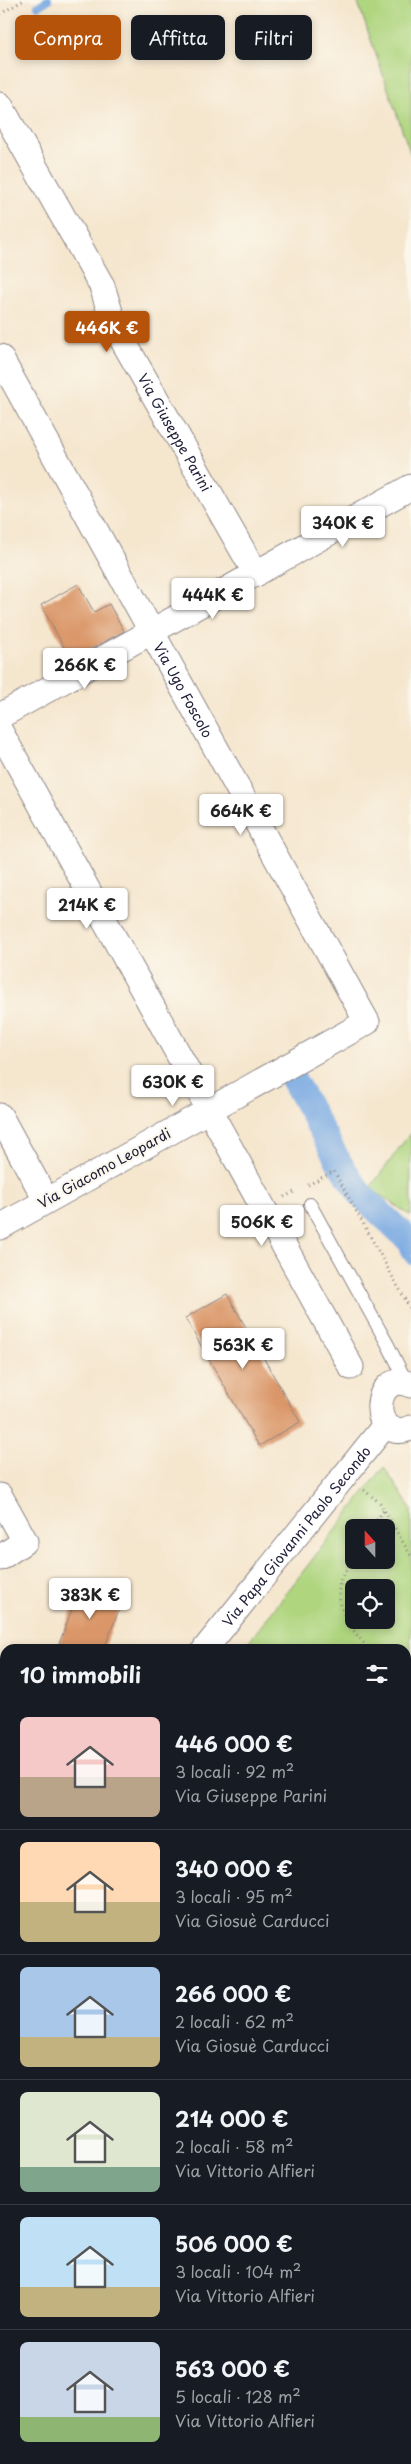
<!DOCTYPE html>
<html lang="it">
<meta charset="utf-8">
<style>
:root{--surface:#171b24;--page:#20242c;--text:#f1f3f6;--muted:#9ea1a6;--line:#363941;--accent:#b45309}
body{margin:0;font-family:"Playpen Sans",sans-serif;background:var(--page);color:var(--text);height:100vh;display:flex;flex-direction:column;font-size:19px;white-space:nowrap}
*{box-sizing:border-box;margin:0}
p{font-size:16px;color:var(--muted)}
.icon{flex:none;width:28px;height:28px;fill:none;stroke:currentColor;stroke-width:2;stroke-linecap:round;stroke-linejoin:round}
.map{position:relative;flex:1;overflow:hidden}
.sheet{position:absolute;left:0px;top:1644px;width:411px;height:821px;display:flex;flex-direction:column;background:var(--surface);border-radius:15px 15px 0 0;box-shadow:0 2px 8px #0003}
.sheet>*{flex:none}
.top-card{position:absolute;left:15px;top:15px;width:381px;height:45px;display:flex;gap:10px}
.needle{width:32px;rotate:339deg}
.buttons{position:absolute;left:345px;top:1519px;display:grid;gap:10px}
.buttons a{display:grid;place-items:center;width:50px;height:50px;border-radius:8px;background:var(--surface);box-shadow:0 2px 8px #0003;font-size:25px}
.price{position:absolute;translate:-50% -42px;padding:0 11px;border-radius:5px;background:#fff;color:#222;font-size:16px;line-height:32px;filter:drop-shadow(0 1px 2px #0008)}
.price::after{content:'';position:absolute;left:50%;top:30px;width:15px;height:11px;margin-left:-8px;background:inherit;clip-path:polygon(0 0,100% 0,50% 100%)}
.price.active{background:var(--accent);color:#fff}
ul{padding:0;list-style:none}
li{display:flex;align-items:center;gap:15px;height:125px;padding:0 20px}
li+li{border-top:1px solid var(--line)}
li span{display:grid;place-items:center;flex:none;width:140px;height:100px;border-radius:8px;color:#555}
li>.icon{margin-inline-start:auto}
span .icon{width:60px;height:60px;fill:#fffc;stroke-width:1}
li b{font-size:21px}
h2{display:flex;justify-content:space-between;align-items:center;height:60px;padding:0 20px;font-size:21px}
.chip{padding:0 18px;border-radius:8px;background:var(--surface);box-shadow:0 2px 8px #0003;font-size:18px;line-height:45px}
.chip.active{background:var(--accent);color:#fff}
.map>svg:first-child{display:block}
.green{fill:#afd57f;stroke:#687c5d;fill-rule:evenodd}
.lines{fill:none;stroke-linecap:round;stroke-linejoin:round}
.stream{stroke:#77a8e2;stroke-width:8}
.canal{stroke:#77a8e2;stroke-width:26}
.building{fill:#da9668}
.service-casing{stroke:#8c8484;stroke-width:14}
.minor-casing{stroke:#8c8484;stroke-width:27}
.tertiary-casing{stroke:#8c8484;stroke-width:29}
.path{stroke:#8c8484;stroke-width:3;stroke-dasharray:1 4;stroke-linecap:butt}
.service{stroke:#fff;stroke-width:12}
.minor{stroke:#fff;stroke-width:25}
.tertiary{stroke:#fff;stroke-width:28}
.labels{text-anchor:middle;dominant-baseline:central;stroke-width:4.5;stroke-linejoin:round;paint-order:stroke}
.street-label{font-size:14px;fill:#22223b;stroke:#fbf7ec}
</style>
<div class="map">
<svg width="411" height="2464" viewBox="0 0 411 2464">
<rect width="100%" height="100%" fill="#fbf7ec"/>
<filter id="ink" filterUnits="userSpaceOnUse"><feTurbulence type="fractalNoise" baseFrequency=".02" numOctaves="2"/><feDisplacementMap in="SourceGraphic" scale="10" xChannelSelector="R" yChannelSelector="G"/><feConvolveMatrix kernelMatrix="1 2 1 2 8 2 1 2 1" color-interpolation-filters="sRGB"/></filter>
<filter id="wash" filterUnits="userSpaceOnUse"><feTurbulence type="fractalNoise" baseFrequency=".0096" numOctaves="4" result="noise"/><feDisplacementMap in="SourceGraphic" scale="20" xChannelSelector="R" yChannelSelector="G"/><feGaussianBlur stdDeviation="1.12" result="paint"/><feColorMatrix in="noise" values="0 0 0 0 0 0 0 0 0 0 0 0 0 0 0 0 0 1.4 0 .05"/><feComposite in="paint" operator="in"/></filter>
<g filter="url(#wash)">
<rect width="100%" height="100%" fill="#f5e6ce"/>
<!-- green -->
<path class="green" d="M357,0H411V155Z
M411,1132V1216L370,1188Z
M384,1467L411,1509V2328L406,2333V2209L408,2207L406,2204V1649H243ZM354,1528H386V1560H354ZM354,1588H386V1620H354Z
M190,2460H286L283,2464H186Z"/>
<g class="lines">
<!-- stream -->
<path class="stream" d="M38,6L48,0
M411,1241L404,1252L411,1261"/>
<!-- canal -->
<path class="canal" d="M292,1077L340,1164L361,1195L411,1242"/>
</g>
<g id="blocks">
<!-- building -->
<path class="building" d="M78,584L94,612L109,604L124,631L71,660L41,605Z
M227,1294L300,1422L259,1446L185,1318Z
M82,1583L123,1599L104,1649H57Z"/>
</g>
</g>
<g filter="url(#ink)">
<use href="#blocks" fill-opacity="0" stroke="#8c8484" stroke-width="1"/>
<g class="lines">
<!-- service casing -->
<g class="service-casing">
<path id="service" d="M310,1204L388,1345L407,1383
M0,2308L5,2317
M118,2460L122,2464
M170,2464L174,2460"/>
</g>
<!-- minor casing -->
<g class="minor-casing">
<g id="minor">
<path id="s1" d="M0,105L102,286L114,325L256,574"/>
<path id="s2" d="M0,357L367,1022L0,1227"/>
<path d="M0,716L411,487"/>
<path d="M0,731L351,1367"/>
<path d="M0,1116L46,1200"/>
<path d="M411,1385C371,1367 368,1445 411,1428"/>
<path d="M0,1496L25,1541L0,1558"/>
<path id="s3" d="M205,1649L386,1424"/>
<path d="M0,1901L5,1896"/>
</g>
</g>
<!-- tertiary casing -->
<g class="tertiary-casing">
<path id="tertiary" d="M0,2376L5,2385
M0,2417L5,2425
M39,2460L43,2464
M67,2460L71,2464"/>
</g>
<!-- path -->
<path class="path" d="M0,14L24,0
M308,1185L334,1171L411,1310
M284,1197L296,1191
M364,1490L380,1503L411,1556
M371,1528L384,1510
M354,1558C350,1565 342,1574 340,1582C335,1610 352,1630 369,1649
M406,1694L411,1700
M406,2243L411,2238
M213,2464L217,2460"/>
<!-- service -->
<use href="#service" class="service"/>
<!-- minor -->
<use href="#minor" class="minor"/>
<!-- tertiary -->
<use href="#tertiary" class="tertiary"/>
</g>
</g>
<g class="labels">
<!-- street labels -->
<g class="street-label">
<text stroke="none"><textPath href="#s1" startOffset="372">Via Giuseppe Parini</textPath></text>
<text stroke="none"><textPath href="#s2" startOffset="380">Via Ugo Foscolo</textPath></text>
<text transform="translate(104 1168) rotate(-29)">Via Giacomo Leopardi</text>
<text stroke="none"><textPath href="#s3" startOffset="145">Via Papa Giovanni Paolo Secondo</textPath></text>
</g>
</g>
</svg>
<div class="buttons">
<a><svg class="needle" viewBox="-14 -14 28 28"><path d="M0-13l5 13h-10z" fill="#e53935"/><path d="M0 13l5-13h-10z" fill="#9ea1a6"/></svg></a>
<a><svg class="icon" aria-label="locate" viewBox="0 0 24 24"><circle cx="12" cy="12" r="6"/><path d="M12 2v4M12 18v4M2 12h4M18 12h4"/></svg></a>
</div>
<b class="price active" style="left:107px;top:353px">446K €</b>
<b class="price" style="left:343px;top:548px">340K €</b>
<b class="price" style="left:213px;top:620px">444K €</b>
<b class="price" style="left:85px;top:690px">266K €</b>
<b class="price" style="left:241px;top:836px">664K €</b>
<b class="price" style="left:87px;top:930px">214K €</b>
<b class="price" style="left:173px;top:1107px">630K €</b>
<b class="price" style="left:262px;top:1247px">506K €</b>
<b class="price" style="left:243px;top:1370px">563K €</b>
<b class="price" style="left:90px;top:1620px">383K €</b>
<div class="top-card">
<a class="chip active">Compra</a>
<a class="chip">Affitta</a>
<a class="chip">Filtri</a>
</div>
<section class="sheet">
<h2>10 immobili<svg class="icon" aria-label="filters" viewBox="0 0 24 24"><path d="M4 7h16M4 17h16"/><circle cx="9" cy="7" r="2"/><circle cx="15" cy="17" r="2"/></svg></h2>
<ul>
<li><span style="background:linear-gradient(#f6c9c9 60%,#b9a48a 0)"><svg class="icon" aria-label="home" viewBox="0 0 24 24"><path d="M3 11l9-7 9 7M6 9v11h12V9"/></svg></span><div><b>446 000 €</b><p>3 locali · 92 m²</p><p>Via Giuseppe Parini</p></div></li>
<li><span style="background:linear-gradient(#ffd9b3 60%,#c2b280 0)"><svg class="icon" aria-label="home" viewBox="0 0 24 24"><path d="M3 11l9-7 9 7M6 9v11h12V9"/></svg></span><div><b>340 000 €</b><p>3 locali · 95 m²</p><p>Via Giosuè Carducci</p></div></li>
<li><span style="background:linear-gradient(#a9c7e8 70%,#c2b280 0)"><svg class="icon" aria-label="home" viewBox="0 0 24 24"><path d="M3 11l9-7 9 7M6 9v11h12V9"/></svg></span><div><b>266 000 €</b><p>2 locali · 62 m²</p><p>Via Giosuè Carducci</p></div></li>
<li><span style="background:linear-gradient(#dfe7d0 75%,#7fa58c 0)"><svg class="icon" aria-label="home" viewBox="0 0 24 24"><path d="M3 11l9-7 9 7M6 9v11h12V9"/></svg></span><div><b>214 000 €</b><p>2 locali · 58 m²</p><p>Via Vittorio Alfieri</p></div></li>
<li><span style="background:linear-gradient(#bfe0f5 70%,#c2b280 0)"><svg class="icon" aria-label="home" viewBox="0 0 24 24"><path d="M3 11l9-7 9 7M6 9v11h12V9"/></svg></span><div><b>506 000 €</b><p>3 locali · 104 m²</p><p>Via Vittorio Alfieri</p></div></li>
<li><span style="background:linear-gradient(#c9d6e8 75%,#8fb573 0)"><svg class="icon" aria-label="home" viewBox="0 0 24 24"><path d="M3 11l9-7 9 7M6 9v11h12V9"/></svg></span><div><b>563 000 €</b><p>5 locali · 128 m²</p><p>Via Vittorio Alfieri</p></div></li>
</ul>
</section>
</div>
